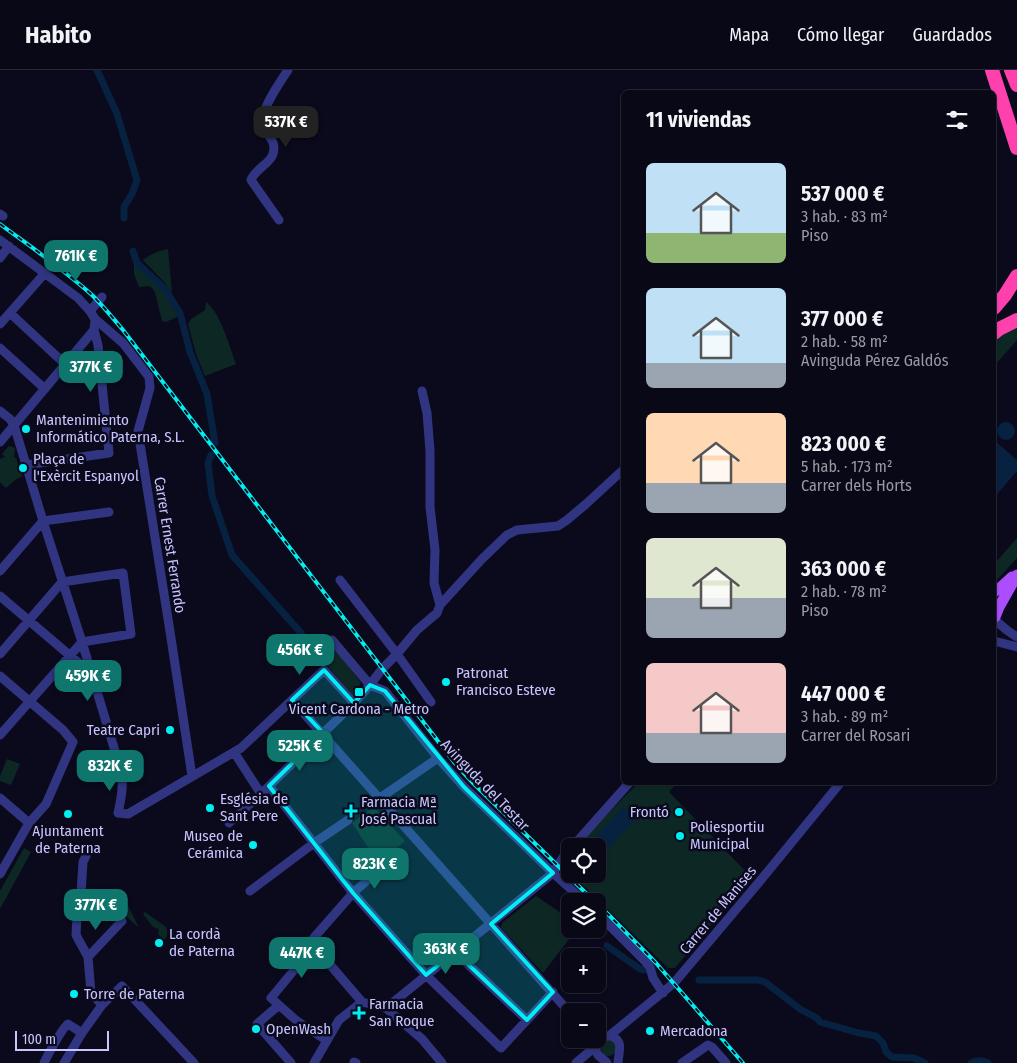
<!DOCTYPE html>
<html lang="es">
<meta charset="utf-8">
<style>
:root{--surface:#080816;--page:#11111f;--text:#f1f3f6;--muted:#989aa1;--line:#292935;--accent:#0f766e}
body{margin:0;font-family:"Fira Sans Condensed",sans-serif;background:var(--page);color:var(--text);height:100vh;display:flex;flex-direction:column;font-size:19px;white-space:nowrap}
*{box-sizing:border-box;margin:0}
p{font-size:16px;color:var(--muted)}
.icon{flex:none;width:28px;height:28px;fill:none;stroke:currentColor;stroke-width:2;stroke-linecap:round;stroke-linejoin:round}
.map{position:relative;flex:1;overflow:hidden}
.sheet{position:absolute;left:621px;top:20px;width:375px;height:695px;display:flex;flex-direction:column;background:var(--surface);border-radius:8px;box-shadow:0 1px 4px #0004,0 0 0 1px var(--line)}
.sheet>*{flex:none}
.fabs{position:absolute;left:561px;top:768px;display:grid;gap:10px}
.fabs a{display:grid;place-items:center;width:45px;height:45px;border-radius:8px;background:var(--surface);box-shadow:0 1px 4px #0004,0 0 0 1px var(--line);font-size:25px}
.scale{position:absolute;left:15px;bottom:12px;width:94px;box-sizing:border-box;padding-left:5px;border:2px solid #c8c6ff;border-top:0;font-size:14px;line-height:18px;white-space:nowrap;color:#c8c6ff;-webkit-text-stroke:4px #0b0a1d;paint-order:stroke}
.price{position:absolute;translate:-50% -42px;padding:0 11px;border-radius:10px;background:var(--accent);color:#fff;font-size:16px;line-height:32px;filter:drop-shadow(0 1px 2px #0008)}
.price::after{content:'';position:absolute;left:50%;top:30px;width:15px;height:11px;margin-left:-8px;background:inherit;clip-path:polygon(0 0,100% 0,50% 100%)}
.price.selected{background:#222;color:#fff}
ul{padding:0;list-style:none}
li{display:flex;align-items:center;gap:15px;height:125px;padding:0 25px}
li span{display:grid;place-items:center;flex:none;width:140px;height:100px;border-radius:8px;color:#555}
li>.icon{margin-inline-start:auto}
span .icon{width:60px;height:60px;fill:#fffc;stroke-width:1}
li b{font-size:21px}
h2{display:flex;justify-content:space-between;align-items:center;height:60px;padding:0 25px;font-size:21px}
header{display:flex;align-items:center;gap:30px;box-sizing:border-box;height:70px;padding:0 25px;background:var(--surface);border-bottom:1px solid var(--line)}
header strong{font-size:24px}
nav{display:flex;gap:28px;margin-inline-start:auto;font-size:18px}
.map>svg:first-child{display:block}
.green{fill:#0d2824}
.water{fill:#072140}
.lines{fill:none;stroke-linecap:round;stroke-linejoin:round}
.canal{stroke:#072140;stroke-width:7}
.minor{stroke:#313581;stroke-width:9}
.major{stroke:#ac4dff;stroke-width:11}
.highway{stroke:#ff41ae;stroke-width:14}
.rail-casing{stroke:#00f0f1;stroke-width:4}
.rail{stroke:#0b0a1d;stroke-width:2;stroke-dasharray:5.5;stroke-linecap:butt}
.marked{fill:#00f0f1;fill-opacity:0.2;stroke:#00f0f1;stroke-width:4;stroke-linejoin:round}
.poi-dot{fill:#00f0f1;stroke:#0b0a1d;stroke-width:2}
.labels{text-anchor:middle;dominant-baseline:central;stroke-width:5;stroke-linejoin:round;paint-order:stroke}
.poi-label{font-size:15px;fill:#c8c6ff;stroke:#0b0a1d;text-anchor:start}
.street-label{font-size:15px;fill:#c8c6ff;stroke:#0b0a1d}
</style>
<header>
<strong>Habito</strong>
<nav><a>Mapa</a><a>Cómo llegar</a><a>Guardados</a></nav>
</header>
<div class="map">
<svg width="1017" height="993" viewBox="0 0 1017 993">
<rect width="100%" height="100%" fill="#0b0a1d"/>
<!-- green -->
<path class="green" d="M168,179L172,223L164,212L143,190C151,184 158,181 168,179Z
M134,189C140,200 151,206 159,215C167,224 173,236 179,246L166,252L162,251L155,222L152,218L149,216L139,217L134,204Z
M206,232C221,244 229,275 236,294L205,306L196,284L188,254L191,249L205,240Z
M1017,256V270L994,296V272L1002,264Z
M9,376L15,378L14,387L16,388L22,406L15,410L6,418L0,412V389L5,387L2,384L7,378Z
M1017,468V488L994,513V493L996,492Z
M330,571L361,613L353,626L326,594L323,596L315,583Z
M7,689L20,694L11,715L0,711V706Z
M638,713H677L669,722L751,807L675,898H668L582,814L591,804H598V776H576Z
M374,737L405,771L379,794L352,753Z
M24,778L31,782L0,839V821Z
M536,826L570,849V859H577L543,903L501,858L502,853Z
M125,829L138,856V857L116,838L117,833Z
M145,842L166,857C168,862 168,867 164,870L158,864L159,859L153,857L143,844Z
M600 978a8 8 0 1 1 16 0a8 8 0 1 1-16 0Z"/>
<!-- water -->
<path class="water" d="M997 361a9 9 0 1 1 18 0a9 9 0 1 1-18 0Z
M994,370L1017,390V401L994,428Z
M623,737L636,749L605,782L592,770Z"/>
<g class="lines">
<!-- canal -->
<path class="canal" d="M97,0L117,44L137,110L132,124L124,137V148
M133,181L137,193L165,219L180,243L190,282L207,324L215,373
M211,385L208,393L212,426L232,485L301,563L312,592
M607,876L640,899L646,900
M699,910H758L765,912L800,939L817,948L820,952L859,963L876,966L883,973L886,982L892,987L914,988L925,993
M971,993C976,990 983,990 988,993"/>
<!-- minor -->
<path class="minor" d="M0,144L3,146
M279,150L251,110C255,99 270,94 273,84C277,70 267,67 263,56C258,43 280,12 288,0
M0,170L78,228L90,241L95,249L123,273L149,307L150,318L138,361L169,555L192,706
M0,188L9,176
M90,241L102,227
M10,243L65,294
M0,254L45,203
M0,278L45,319
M0,341L10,349L14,355L43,451L82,572L121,701C124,716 121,729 118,743L128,744L241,678L324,600L354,633
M0,372L94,260
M26,395L109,383L98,275L94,260L95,249
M43,451L109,442
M0,501L43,451
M340,510L397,584L431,632
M0,526L87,600L91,602
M440,535L482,489L507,465L517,460L558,456L567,450L586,434L624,399
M996,551L1008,561L1017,567
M332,570L370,615L385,621L438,688L464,717L553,803L584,831
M994,571L1017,577
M0,584L62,512L123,503L131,564L82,572L0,665
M0,606L63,660L73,672L46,734L29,753L0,804
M292,630L570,943
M234,682L261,724
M269,716L353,823L426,905L501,978L553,922
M0,728L29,753
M380,728L438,688
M229,753L261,724L354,633L370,615L382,599L397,584L417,560L437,543L440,535L434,513L435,480L430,437V381L427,343L422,321
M573,776L630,712
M86,786L83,792L80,840L77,846L76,865L88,887L91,923L102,935
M380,799L353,823L311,871L314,876L362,932L386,938L422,969L442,993
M582,804L585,807
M250,821L314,773L348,750
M598,844L645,891L650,897L653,908L663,923
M314,876L271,928L297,951L326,970
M455,882L527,950
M88,887L122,851
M279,935L257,954L291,993
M386,938L553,803L564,786L570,779
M609,966L674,913L760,811L841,712
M354,992L356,993
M44,993C47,986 63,957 68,954L82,963
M64,993L82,963L102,935L122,916L194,993
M314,993L339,950L362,932
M576,993L596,976
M607,993C605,990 601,988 598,985C588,972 612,957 619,973C621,978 618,987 618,993
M682,993L708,975L712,977L726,993"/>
<!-- major -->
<path class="major" d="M994,522L1000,518L1012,507
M995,547L999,537L1017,505"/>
<!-- highway -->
<path class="highway" d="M992,0L1017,78
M1011,0L1017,15
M994,238L1005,225L1017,206
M994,263L999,259L1017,250"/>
<!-- rail casing -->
<g class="rail-casing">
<path id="rail" d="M0,154C31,177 63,199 92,225C103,236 113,248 123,260L457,696L472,712L594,831
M598,834L656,893L743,993"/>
</g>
<!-- rail -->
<use href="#rail" class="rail"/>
</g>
<!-- marked area -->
<path class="marked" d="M324,600L354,633L370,615L385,621L464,717L553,803L491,854L553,922L527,950L455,882L426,905L353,823L269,716L323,663L292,630Z"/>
<!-- markers -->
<g class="poi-dot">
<circle cx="26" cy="359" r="5"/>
<circle cx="23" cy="398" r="5"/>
<circle cx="446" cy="612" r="5"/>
<rect x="354" y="617" width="10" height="10" rx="2.5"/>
<circle cx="170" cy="660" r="5"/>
<circle cx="210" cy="738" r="5"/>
<path d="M348.5 733.5h5v5h5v5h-5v5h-5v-5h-5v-5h5z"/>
<circle cx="679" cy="742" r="5"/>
<circle cx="68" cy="744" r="5"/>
<circle cx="680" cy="766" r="5"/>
<circle cx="253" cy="775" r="5"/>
<circle cx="159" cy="873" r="5"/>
<circle cx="74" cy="924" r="5"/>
<path d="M356.5 935.5h5v5h5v5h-5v5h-5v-5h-5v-5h5z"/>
<circle cx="256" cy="959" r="5"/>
<circle cx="650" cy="961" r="5"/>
</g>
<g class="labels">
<!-- poi labels -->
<g class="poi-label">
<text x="36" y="350">Mantenimiento<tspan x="36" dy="17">Informático Paterna, S.L.</tspan></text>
<text x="33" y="389">Plaça de<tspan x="33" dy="17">l'Exèrcit Espanyol</tspan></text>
<text x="456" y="603">Patronat<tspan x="456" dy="17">Francisco Esteve</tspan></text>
<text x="359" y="639" text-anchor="middle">Vicent Cardona - Metro</text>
<text x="160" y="660" text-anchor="end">Teatre Capri</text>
<text x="220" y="729">Església de<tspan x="220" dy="17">Sant Pere</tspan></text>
<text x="361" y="732">Farmacia Mª<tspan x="361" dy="17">José Pascual</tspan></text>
<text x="669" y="742" text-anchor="end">Frontó</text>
<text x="690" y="757">Poliesportiu<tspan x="690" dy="17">Municipal</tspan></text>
<text x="68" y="761" text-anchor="middle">Ajuntament<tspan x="68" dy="17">de Paterna</tspan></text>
<text x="243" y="766" text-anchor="end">Museo de<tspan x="243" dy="17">Cerámica</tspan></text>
<text x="169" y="864">La cordà<tspan x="169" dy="17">de Paterna</tspan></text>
<text x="84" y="924">Torre de Paterna</text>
<text x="369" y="934">Farmacia<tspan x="369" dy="17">San Roque</tspan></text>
<text x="266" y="959">OpenWash</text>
<text x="660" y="961">Mercadona</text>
</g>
<!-- street labels -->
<g class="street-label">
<text transform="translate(170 475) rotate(81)">Carrer Ernest Ferrando</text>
<text transform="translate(485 715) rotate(46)">Avinguda del Testar</text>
<text transform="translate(718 840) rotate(-50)">Carrer de Manises</text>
</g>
</g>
</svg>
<div class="fabs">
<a><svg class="icon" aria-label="locate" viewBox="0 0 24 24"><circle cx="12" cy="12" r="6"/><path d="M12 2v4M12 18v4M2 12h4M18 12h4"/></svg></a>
<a><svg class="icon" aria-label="layers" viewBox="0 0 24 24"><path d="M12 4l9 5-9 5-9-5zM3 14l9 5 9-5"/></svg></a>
<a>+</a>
<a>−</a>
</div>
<div class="scale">100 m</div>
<b class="price selected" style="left:286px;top:78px">537K €</b>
<b class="price" style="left:76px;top:212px">761K €</b>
<b class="price" style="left:91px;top:323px">377K €</b>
<b class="price" style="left:300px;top:606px">456K €</b>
<b class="price" style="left:88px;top:632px">459K €</b>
<b class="price" style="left:300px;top:702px">525K €</b>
<b class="price" style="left:110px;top:722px">832K €</b>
<b class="price" style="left:375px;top:820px">823K €</b>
<b class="price" style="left:96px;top:861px">377K €</b>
<b class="price" style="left:446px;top:905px">363K €</b>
<b class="price" style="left:302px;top:909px">447K €</b>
<section class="sheet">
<h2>11 viviendas<svg class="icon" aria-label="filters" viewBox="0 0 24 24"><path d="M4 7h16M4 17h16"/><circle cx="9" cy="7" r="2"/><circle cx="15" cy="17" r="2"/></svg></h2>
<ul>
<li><span style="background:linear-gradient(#bfe0f5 70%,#8fb573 0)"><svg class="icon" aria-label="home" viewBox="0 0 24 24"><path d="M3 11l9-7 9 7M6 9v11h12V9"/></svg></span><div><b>537 000 €</b><p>3 hab. · 83 m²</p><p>Piso</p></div></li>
<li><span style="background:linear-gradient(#bfe0f5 75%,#9aa5b1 0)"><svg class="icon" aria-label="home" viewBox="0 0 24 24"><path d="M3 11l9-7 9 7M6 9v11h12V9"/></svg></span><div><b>377 000 €</b><p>2 hab. · 58 m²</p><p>Avinguda Pérez Galdós</p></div></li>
<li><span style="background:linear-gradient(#ffd9b3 70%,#9aa5b1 0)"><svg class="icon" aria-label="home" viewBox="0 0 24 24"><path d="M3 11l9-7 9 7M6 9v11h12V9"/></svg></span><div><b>823 000 €</b><p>5 hab. · 173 m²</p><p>Carrer dels Horts</p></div></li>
<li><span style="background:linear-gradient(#dfe7d0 60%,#9aa5b1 0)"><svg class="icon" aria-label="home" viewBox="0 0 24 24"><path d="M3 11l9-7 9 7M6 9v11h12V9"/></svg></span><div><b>363 000 €</b><p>2 hab. · 78 m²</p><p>Piso</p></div></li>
<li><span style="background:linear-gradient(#f6c9c9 70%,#9aa5b1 0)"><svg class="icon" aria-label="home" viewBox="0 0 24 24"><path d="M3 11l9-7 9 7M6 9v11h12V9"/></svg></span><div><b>447 000 €</b><p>3 hab. · 89 m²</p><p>Carrer del Rosari</p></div></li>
</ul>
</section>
</div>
